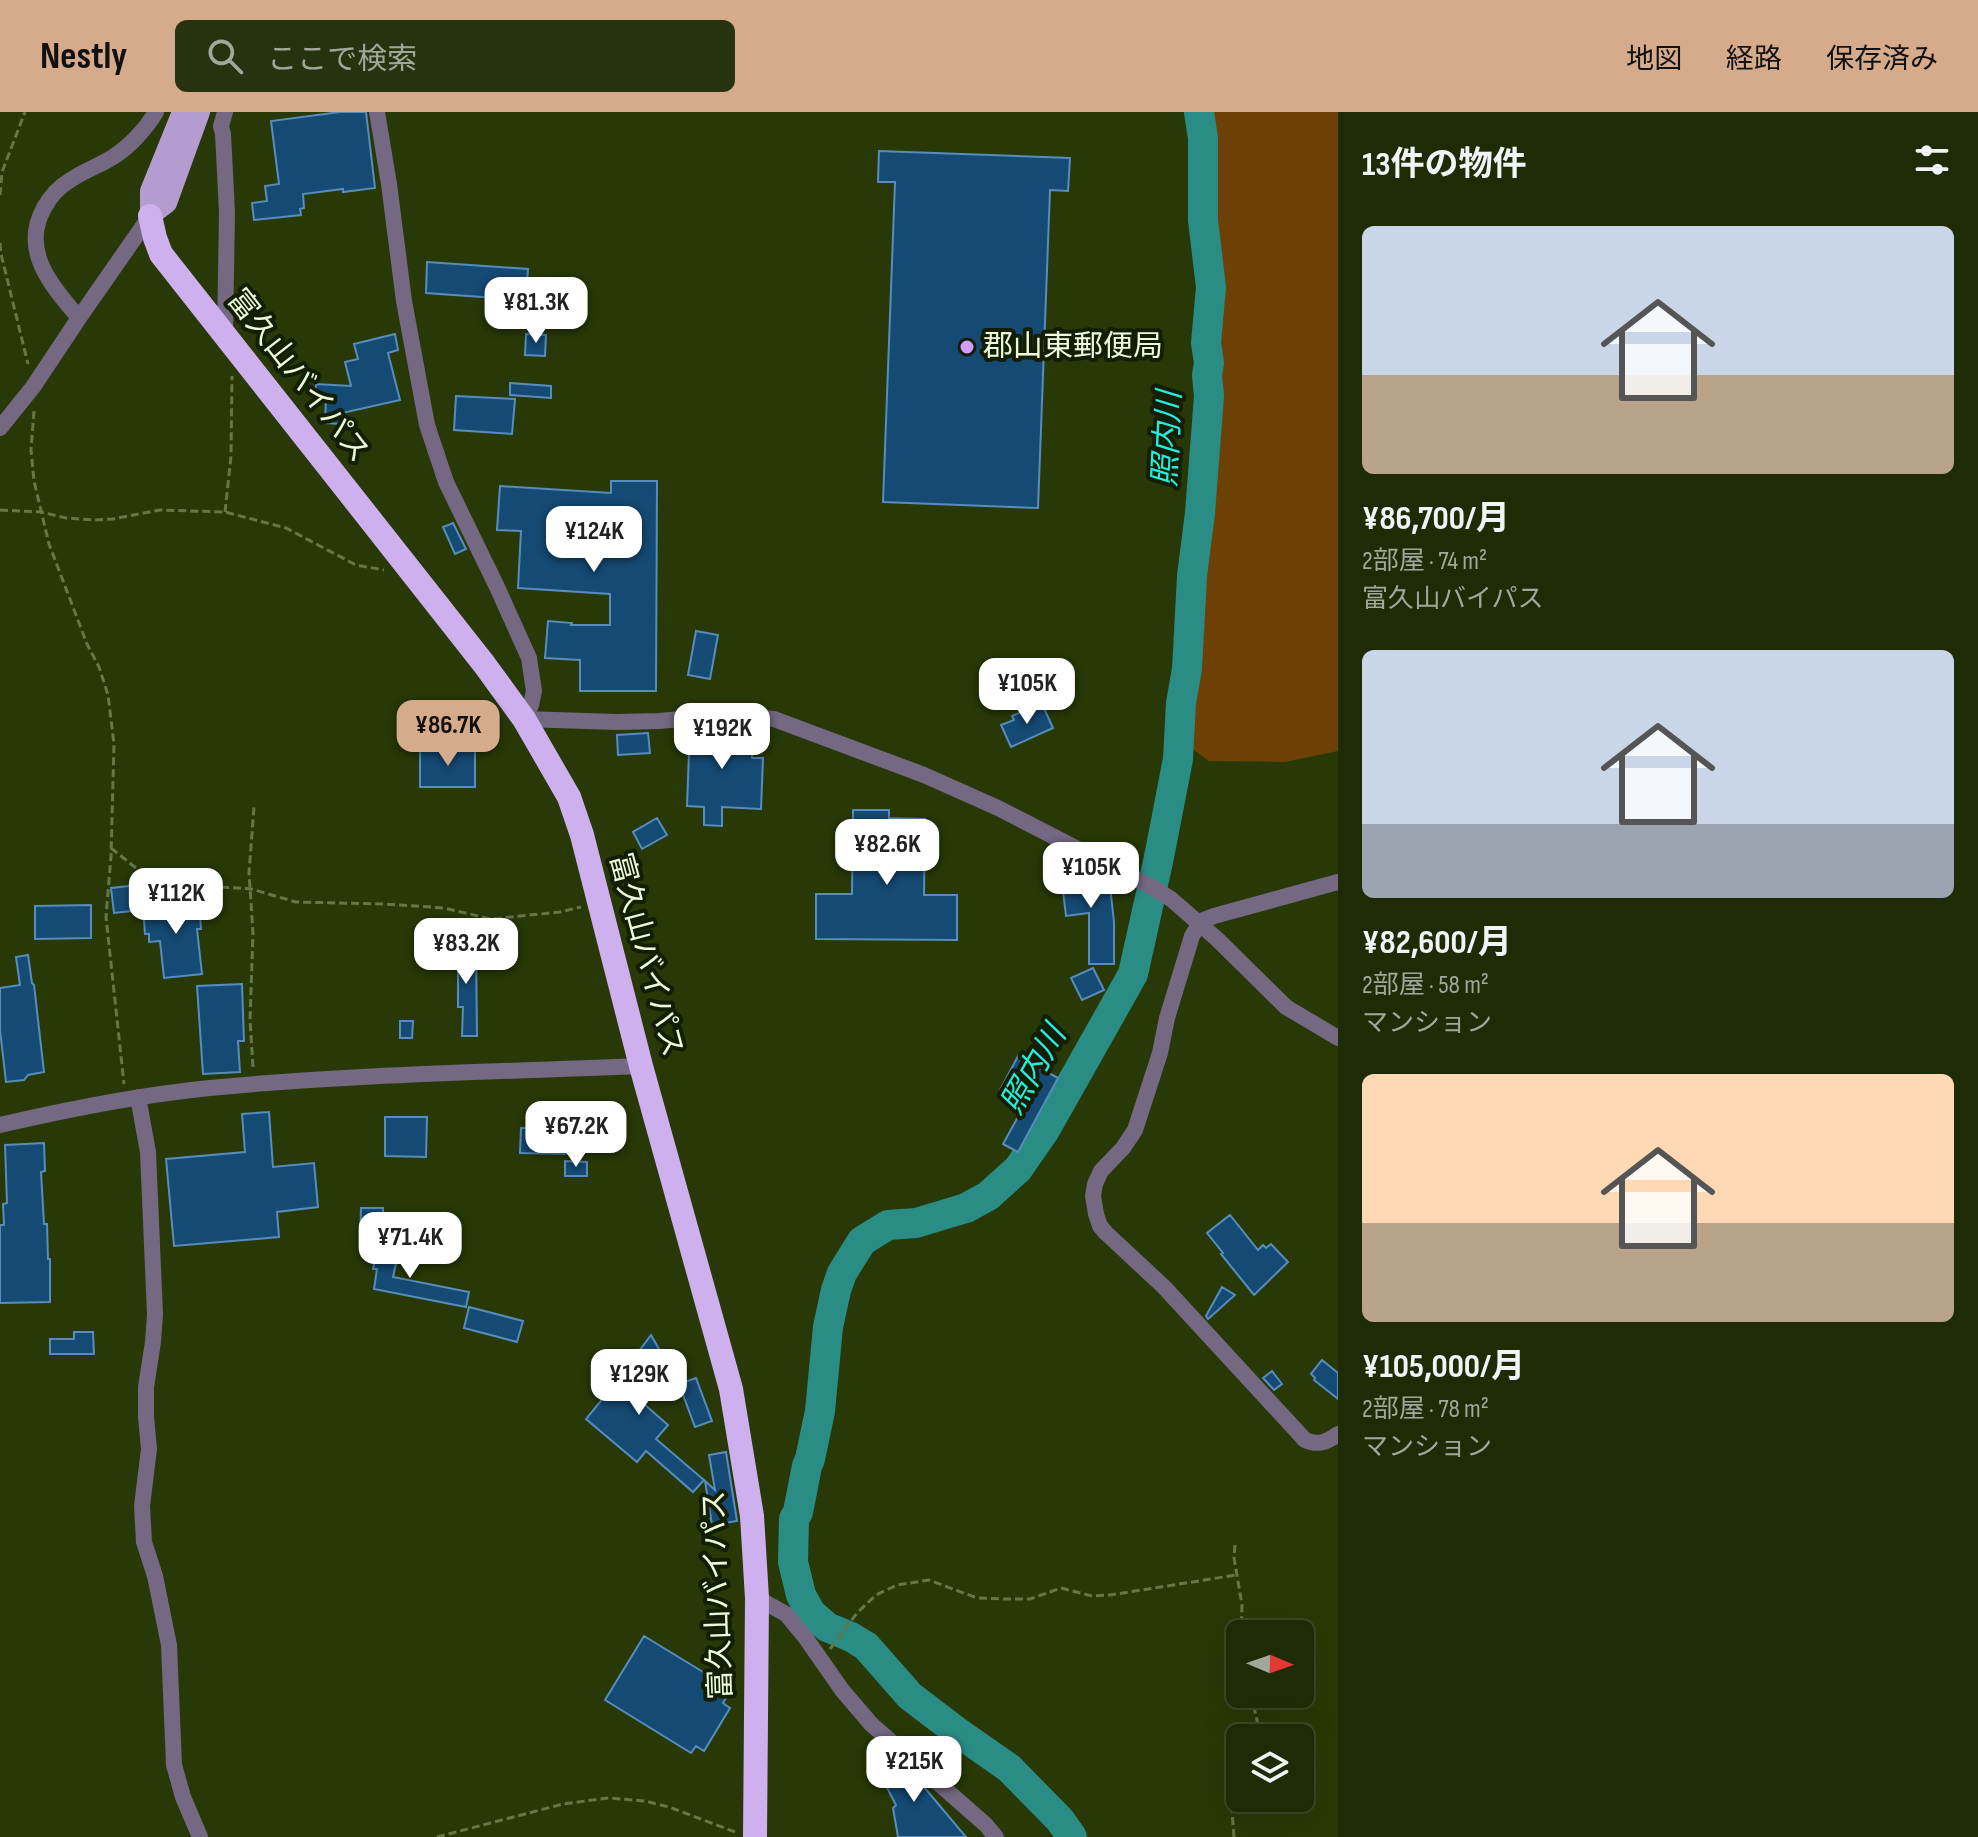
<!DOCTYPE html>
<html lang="ja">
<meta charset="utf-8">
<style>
:root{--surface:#1e2b05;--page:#26330f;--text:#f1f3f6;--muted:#a1a79a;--line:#3c4727;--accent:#d6ab8b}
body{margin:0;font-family:"Sofia Sans Condensed","Noto Sans JP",sans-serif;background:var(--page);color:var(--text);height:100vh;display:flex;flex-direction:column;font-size:30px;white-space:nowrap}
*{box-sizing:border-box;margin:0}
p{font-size:26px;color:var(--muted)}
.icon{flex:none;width:44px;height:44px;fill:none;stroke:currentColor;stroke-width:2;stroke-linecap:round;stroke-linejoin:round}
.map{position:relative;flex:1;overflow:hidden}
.details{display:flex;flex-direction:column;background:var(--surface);width:640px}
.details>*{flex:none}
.needle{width:52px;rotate:92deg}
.fabs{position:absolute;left:1226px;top:1508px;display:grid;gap:16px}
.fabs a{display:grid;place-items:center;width:88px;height:88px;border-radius:12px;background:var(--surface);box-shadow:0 8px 32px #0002,0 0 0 2px var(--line);font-size:40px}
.price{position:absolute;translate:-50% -68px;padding:0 18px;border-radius:16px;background:#fff;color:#222;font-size:26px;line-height:52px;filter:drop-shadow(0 2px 4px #0008)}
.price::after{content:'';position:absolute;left:50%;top:48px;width:24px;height:18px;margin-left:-12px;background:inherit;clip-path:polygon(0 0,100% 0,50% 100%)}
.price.selected{background:var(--accent);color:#111}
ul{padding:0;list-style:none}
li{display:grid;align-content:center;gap:16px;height:424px;padding:0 24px}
li span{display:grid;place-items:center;height:248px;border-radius:12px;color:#555}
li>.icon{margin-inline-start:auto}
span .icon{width:144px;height:144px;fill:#fffc;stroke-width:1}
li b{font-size:34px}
h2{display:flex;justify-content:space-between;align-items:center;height:96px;padding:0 24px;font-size:34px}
header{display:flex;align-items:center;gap:48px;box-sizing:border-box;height:112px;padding:0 40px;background:var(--accent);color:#111}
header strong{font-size:38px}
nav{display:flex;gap:44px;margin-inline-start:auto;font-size:28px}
.search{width:560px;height:72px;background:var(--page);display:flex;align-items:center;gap:20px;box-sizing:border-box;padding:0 28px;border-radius:12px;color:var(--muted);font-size:30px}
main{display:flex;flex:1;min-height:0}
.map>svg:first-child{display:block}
.green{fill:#6d4105}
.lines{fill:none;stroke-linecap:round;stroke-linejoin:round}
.river{stroke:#2a8d85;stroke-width:30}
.building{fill:#154a74;stroke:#578dbd;stroke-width:2}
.path{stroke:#667649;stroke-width:3;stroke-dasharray:8 4;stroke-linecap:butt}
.minor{stroke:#746882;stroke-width:16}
.major{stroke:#b59cd0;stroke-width:20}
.highway{stroke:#cfb0ef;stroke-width:24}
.poi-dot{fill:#d09dff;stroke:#141e05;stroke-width:3}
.labels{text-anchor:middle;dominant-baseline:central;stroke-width:8;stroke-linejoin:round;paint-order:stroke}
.poi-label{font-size:30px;fill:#ebfad9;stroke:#141e05;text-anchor:start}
.street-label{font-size:30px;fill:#ebfad9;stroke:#141e05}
.water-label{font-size:32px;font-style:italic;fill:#26ecde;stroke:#141e05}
</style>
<header>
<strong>Nestly</strong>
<div class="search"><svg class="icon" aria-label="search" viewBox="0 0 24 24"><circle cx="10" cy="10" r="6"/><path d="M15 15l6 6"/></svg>ここで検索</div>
<nav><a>地図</a><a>経路</a><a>保存済み</a></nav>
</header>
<main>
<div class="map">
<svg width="1338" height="1725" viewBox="0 0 1338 1725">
<rect width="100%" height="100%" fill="#283907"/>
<!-- green -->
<path class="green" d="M1213,0H1338V639L1285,650L1209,649L1183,630L1201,508L1220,292L1216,199L1202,66Z"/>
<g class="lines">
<!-- river -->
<path class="river" d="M1072,1725L1060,1708L1009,1656L956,1619L910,1584L866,1534L851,1525L827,1515L811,1501L801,1483L793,1450L794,1407L798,1400L807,1354L810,1347L820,1299L828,1215L836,1178L842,1161L862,1129L888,1113L916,1111L966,1096L988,1084L1018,1057L1045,1018L1133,862L1159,745L1178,647L1181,591L1187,557L1192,464L1200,401L1209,284L1207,263L1209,251L1206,231L1211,175L1203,108V26L1199,0"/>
</g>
<!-- building -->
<path class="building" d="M340,0H366L375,76L343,80V77L303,82L304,96L300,97L301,103L254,108L252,91L267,89L265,74L279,72L271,9Z
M879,39L1070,46L1068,79L1050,78L1038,396L883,390L895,70H878Z
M427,150L528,157L526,188L426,181Z
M395,222L398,238L388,241L400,288L342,301V312L325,311L326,288H315L316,272L351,274L345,250L358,247L354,232Z
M526,222L546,223L545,244L525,243Z
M510,271L551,274V286L510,283Z
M456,284L515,287L512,322L454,318Z
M611,369H657L656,579H580V548L545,546L548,509L572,511L571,513H610V482L518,476L521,419L497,418L500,374L611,381Z
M453,411L466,437L455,442L443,415Z
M696,519L718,523L710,567L688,563Z
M1035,594L1036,597L1043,594L1053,616L1011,635L1001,613L1014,608L1012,604Z
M726,614L753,616L752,646H763L761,697L722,695V714L704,713V695L687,694L689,640H682L680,618Z
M648,621L650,641L618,643L617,623Z
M420,638H475V675H420Z
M853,698H889V706L925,707L924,783H957V828L816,827V782H852Z
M657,706L667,723L642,737L633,720Z
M1081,751L1084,765L1104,763L1109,765L1114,810V852H1089V801L1066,804L1060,753Z
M138,773L141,798L114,801L111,776Z
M199,789L201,817H197L202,862L164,866L160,829L149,830V822H145L143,794Z
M91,793V826L35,827V794Z
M447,835H476L477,924H462L463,895H458V853H447Z
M28,843L32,871L34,873L44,960L28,963L24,968L6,970L0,918V876L20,873L16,845Z
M1093,856L1104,878L1082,888L1071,866Z
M242,872L244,929H238L240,960L203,962L197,874Z
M400,909H413L412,926H400Z
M1018,944L1058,966L1018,1040L1003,1032L1025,992L1000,978Z
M269,1000L273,1055L314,1051L318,1095L277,1100L279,1125L174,1134L166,1047L245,1040L242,1002Z
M385,1005H427L426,1045L385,1044Z
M521,1016H569V1042L520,1041Z
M44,1031L45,1059L41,1060L44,1112H47L48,1147H50V1190L0,1191V1113H4L3,1092L7,1091L5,1033Z
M565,1049L587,1050V1064H565Z
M361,1096H383V1125H360Z
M1230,1103L1258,1138L1263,1133L1266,1136L1271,1132L1288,1150L1254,1183L1221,1142L1223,1141L1207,1121Z
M379,1129L400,1133L393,1165L469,1180L466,1195L374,1177L377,1157H373Z
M1222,1175L1235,1183L1208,1207L1206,1204Z
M469,1195L523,1209L517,1230L464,1216Z
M74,1220H93L94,1242H50V1227H74Z
M651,1223L663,1244L635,1284L668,1313L656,1327L704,1368L693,1380L646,1339L637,1350L586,1307L609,1279Z
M1322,1248L1338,1261V1287L1314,1268L1315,1266L1311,1262Z
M1272,1259L1282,1272L1274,1278L1263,1266Z
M696,1266L712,1309L695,1315L679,1272Z
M726,1340L737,1409L712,1413L705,1369L715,1378L709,1343Z
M644,1524L731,1577L723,1591L730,1596L704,1639L696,1634L691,1641L605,1588Z
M882,1639L887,1647L890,1646L919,1669L966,1725H898L893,1696L896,1693L871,1645Z"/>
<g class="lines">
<!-- path -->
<path class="path" d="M0,83L2,60L25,0
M0,131L1,142L28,252
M34,299L31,338L34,369L49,432L87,532L99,555L108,583L114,632L111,744L106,805L124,972
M0,398L41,400L66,406L95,408L113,407L160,398L225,400L286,416L356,453L384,458
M225,400L231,344L232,264
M111,736L136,756L180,772L251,777L296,790L385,792L444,796L491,807L560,800L581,795
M253,955L250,908L253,821L249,761L254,695
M1235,1433L1234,1446L1242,1493L1241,1522
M830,1537L857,1501L876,1483L897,1473L929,1468L977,1486L1006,1487H1030L1061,1476L1092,1484L1110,1483L1236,1463
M1251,1582L1261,1626
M437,1725L563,1692L608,1686L645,1689L669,1695L735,1720
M1234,1725L1231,1686L1240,1674"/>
<!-- minor -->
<path class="minor" d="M377,0L389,72L404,189L427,313L446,370L497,475L529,546L534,579L531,593L524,607L617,610L659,609L726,603L774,607L924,663L998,696L1152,775L1171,787L1217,827L1286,895L1338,926
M79,206L150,104
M225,223L227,100L223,22L221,14L225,0
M0,316L33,275L79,206C52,174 20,139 44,96C50,85 59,75 69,69C83,59 99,54 113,45C129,35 146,17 156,0
M1338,770L1214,804L1201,809L1192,824L1167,906L1160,941L1135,1018L1123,1036L1101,1059L1095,1072L1093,1084L1096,1102L1100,1114L1106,1121L1164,1175L1305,1328C1318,1334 1327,1330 1338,1322
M138,985L148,1040L155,1202L153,1230L146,1275V1305L149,1337L142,1394L144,1430L155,1464L169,1533L174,1653L183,1685L200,1725
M0,1013C69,997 139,983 210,976C353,962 498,960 641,954
M757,1486L786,1502L805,1525L842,1578L871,1612L986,1713L996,1725"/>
<!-- major -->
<path class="major" d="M150,104L167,91L200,0
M150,104V79L182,0"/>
<!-- highway -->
<path class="highway" d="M150,104L155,126L161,142L484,552L524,607L569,685L582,723L641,954L731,1277L752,1404L757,1486L755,1725"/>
</g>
<!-- markers -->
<circle class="poi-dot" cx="967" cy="235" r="8"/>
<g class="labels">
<!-- poi labels -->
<g class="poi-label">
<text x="983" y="235">郡山東郵便局</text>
</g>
<!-- street labels -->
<g class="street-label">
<text transform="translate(298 264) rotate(52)">富久山バイパス</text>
<text transform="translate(646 843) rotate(75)">富久山バイパス</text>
<text transform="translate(718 1483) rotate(-92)">富久山バイパス</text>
</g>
<!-- water labels -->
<g class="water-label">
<text transform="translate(1168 327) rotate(-87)">照内川</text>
<text transform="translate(1034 958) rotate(-60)">照内川</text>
</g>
</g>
</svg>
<div class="fabs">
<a><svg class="needle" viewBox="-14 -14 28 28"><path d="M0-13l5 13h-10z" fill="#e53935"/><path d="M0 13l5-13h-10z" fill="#a1a79a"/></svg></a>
<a><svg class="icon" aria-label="layers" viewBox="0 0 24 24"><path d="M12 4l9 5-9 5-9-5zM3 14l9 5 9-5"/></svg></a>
</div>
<b class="price" style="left:536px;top:233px">¥81.3K</b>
<b class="price" style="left:594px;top:462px">¥124K</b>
<b class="price" style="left:1027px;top:614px">¥105K</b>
<b class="price selected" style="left:448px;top:656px">¥86.7K</b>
<b class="price" style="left:722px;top:659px">¥192K</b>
<b class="price" style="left:887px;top:775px">¥82.6K</b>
<b class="price" style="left:1091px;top:798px">¥105K</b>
<b class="price" style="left:176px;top:824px">¥112K</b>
<b class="price" style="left:466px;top:874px">¥83.2K</b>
<b class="price" style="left:576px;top:1057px">¥67.2K</b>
<b class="price" style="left:410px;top:1168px">¥71.4K</b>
<b class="price" style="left:639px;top:1305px">¥129K</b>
<b class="price" style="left:914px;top:1692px">¥215K</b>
</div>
<section class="details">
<h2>13件の物件<svg class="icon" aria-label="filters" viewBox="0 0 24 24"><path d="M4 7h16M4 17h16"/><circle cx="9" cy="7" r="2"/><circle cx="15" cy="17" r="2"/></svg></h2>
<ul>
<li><span style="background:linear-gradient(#c9d6e8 60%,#b9a48a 0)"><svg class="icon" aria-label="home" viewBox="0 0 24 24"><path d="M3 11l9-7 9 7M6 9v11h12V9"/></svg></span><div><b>¥86,700/月</b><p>2部屋 · 74 m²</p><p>富久山バイパス</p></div></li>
<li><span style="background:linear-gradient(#c9d6e8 70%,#9aa5b1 0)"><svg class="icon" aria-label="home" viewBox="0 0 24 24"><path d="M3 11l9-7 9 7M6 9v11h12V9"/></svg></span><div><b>¥82,600/月</b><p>2部屋 · 58 m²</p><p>マンション</p></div></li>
<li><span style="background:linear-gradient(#ffd9b3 60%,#b9a48a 0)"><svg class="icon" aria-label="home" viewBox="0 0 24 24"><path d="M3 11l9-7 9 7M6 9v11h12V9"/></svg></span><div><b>¥105,000/月</b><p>2部屋 · 78 m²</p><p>マンション</p></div></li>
</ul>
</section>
</main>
